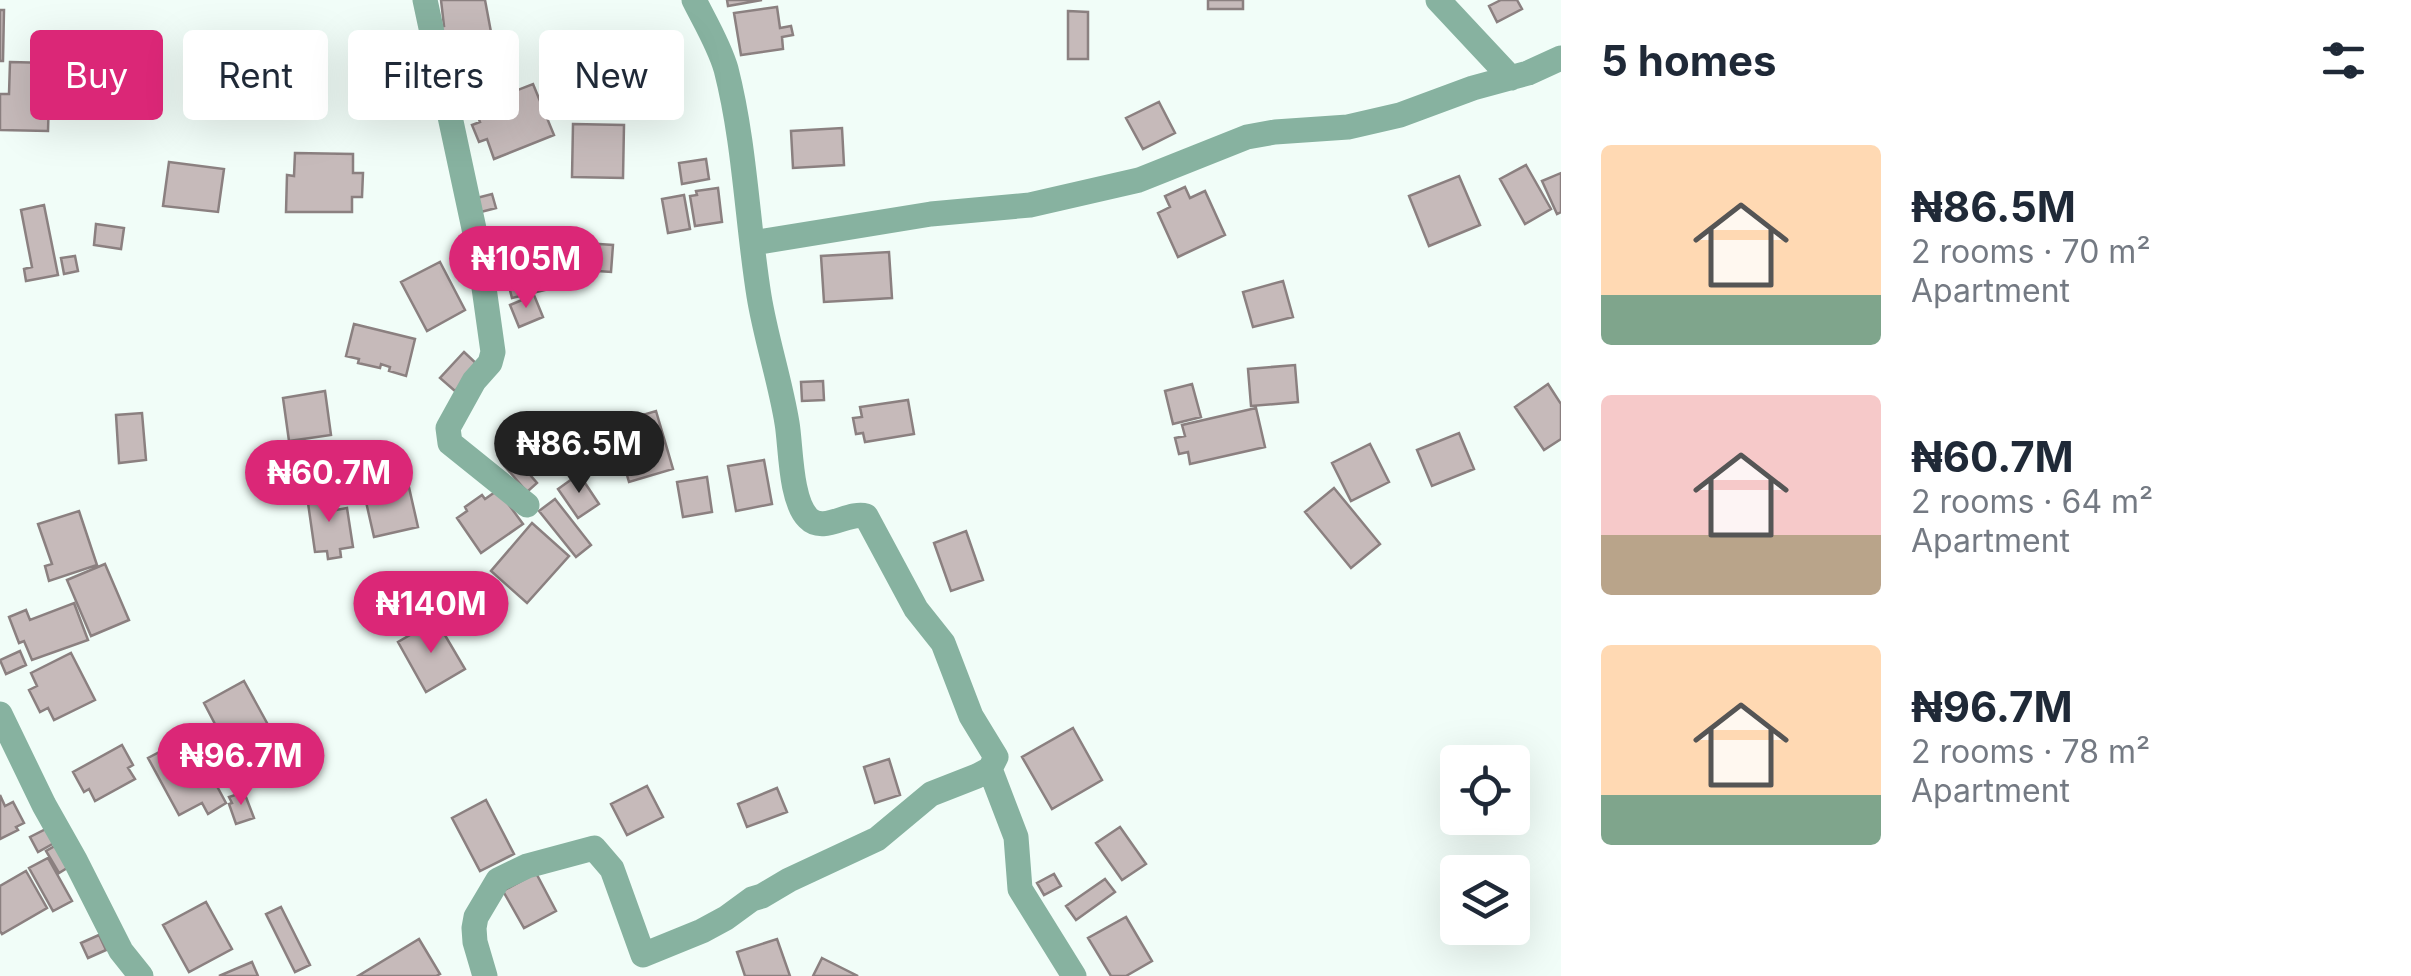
<!DOCTYPE html>
<meta charset="utf-8">
<style>
:root{--surface:#fff;--page:#f6f6f7;--text:#1f2937;--muted:#747a83;--accent:#db2777}
body{margin:0;font-family:Inter,sans-serif;background:var(--page);color:var(--text);height:100vh;display:flex;flex-direction:column;font-size:38px;white-space:nowrap}
*{box-sizing:border-box;margin:0}
p{font-size:32px;color:var(--muted)}
.icon{flex:none;width:55px;height:55px;fill:none;stroke:currentColor;stroke-width:2;stroke-linecap:round;stroke-linejoin:round}
.map{position:relative;flex:1;overflow:hidden}
.details{display:flex;flex-direction:column;background:var(--surface);width:850px}
.details>*{flex:none}
.banner{position:absolute;left:30px;top:30px;width:950px;height:90px;display:flex;gap:20px}
.tools{position:absolute;left:1440px;top:745px;display:grid;gap:20px}
.tools a{display:grid;place-items:center;width:90px;height:90px;border-radius:10px;background:var(--surface);box-shadow:0 10px 40px #0002;font-size:50px}
.price{position:absolute;translate:-50% -85px;padding:0 22px;border-radius:35px;background:var(--accent);color:#fff;font-size:32px;line-height:65px;filter:drop-shadow(0 2px 5px #0008)}
.price::after{content:'';position:absolute;left:50%;top:60px;width:30px;height:22px;margin-left:-15px;background:inherit;clip-path:polygon(0 0,100% 0,50% 100%)}
.price.selected{background:#222;color:#fff}
ul{padding:0;list-style:none}
li{display:flex;align-items:center;gap:30px;height:250px;padding:0 40px}
li span{display:grid;place-items:center;flex:none;width:280px;height:200px;border-radius:10px;color:#555}
li>.icon{margin-inline-start:auto}
span .icon{width:120px;height:120px;fill:#fffc;stroke-width:1}
li b{font-size:42px}
h2{display:flex;justify-content:space-between;align-items:center;height:120px;padding:0 40px;font-size:42px}
.chip{padding:0 35px;border-radius:10px;background:var(--surface);box-shadow:0 10px 40px #0002;font-size:35px;line-height:90px}
.chip.selected{background:var(--accent);color:#fff}
main{display:flex;flex:1;min-height:0}
.map>svg:first-child{display:block}
.building{fill:#c6baba;stroke:#8b8080;stroke-width:2.5}
.lines{fill:none;stroke-linecap:round;stroke-linejoin:round}
.minor{stroke:#87b2a0;stroke-width:25}
</style>
<main>
<div class="map">
<svg width="1561" height="976" viewBox="0 0 1561 976">
<rect width="100%" height="100%" fill="#f1fdf8"/>
<!-- building -->
<path class="building" d="M441,0H485L491,32L434,42L432,28L444,26Z
M727,0H762L728,6Z
M1208,0H1243V9H1208Z
M1501,0H1517L1522,9L1497,22L1489,6Z
M777,7L780,28L791,26L793,35L782,37L783,49L741,55L734,13Z
M0,10H4L3,61H0Z
M1068,11L1088,12V59H1068Z
M499,48L504,68L465,78L460,58Z
M10,62L50,63L48,131L0,130V94H9Z
M533,84L554,135L494,159L487,139L479,142L472,125L480,122L474,107Z
M1159,102L1175,133L1143,149L1126,118Z
M573,124L624,125L623,178L572,177Z
M842,128L844,165L793,168L791,131Z
M295,153L353,154V173H363L362,197H352V212H286L287,175L294,176Z
M706,159L709,179L682,184L679,163Z
M169,162L224,169L218,212L163,206Z
M1526,165L1551,209L1525,224L1500,179Z
M1561,173V212L1557,214L1542,181Z
M1459,176L1480,225L1429,246L1409,196Z
M1185,187L1190,198L1205,191L1225,235L1178,257L1158,213L1170,207L1165,196Z
M718,188L722,222L695,226L690,196L697,195L696,191Z
M492,194L496,208L477,213L473,199Z
M684,195L690,229L668,233L662,199Z
M44,205L58,275L26,281L24,269L32,267L21,210Z
M96,224L124,228L121,249L94,245Z
M534,235L537,246L550,243L561,286L512,298L501,256L513,253L510,241Z
M599,244L613,245L611,272L598,271Z
M889,252L892,298L824,302L821,256Z
M75,256L78,271L64,274L61,258Z
M440,262L465,310L427,331L401,282Z
M1283,281L1293,317L1253,327L1243,292Z
M534,295L543,317L519,327L510,305Z
M354,324L415,339L406,376L389,371L390,367L381,364L380,368L358,363L359,359L346,356Z
M464,352L479,366L455,391L440,378Z
M1295,365L1298,402L1251,406L1248,369Z
M823,381L824,400L802,401L801,382Z
M1192,384L1201,417L1173,424L1165,391Z
M1548,384L1561,404V439L1544,450L1515,407Z
M325,391L331,435L289,441L283,398Z
M908,400L914,434L865,442L863,433L856,434L853,418L862,417L860,407Z
M1256,408L1265,447L1190,464L1188,452L1179,454L1175,438L1185,436L1182,425Z
M656,411L673,469L629,482L612,424Z
M142,413L146,460L119,463L116,415Z
M1459,433L1474,469L1432,486L1417,450Z
M1370,444L1389,482L1351,501L1332,463Z
M512,454L537,483L527,492L502,463Z
M764,460L772,504L736,511L728,466Z
M579,474L599,504L578,518L558,489Z
M707,477L712,512L683,517L677,482Z
M408,483L418,527L374,537L364,493Z
M1334,488L1380,544L1351,568L1305,512Z
M498,490L523,524L481,553L457,518L467,511L465,507L482,495L485,499Z
M333,492L336,510L347,508L353,547L340,549L341,557L328,559L327,551L315,552L307,496Z
M555,499L591,545L576,557L539,511Z
M79,511L97,565L49,581L45,566L52,564L38,524Z
M532,523L569,556L527,603L491,571Z
M966,531L983,580L951,591L934,543Z
M105,564L129,620L91,636L67,580Z
M74,603L88,640L32,660L24,641L19,643L9,617L26,610L30,620Z
M436,620L465,669L426,692L398,642Z
M20,651L26,665L6,674L0,660Z
M71,653L95,700L54,720L48,708L40,712L29,690L37,686L31,673Z
M244,681L267,723L226,745L204,703Z
M1073,728L1102,780L1052,809L1022,757Z
M190,736L226,803L208,814L202,803L179,815L148,758Z
M122,745L133,765L128,768L135,779L95,801L89,789L84,792L73,772Z
M889,759L900,795L875,803L864,767Z
M647,786L663,817L627,835L611,804Z
M777,788L787,812L747,827L738,804Z
M244,792L254,818L236,824L229,804L232,803L229,797Z
M0,795L5,806L13,802L24,823L16,827L18,830L0,839Z
M486,800L514,854L480,871L452,818Z
M1120,827L1146,864L1122,880L1096,843Z
M48,828L56,842L38,852L30,837Z
M62,842L75,863L59,873L46,851Z
M48,858L72,901L53,911L29,868Z
M26,871L47,908L2,934L0,931V886Z
M536,873L556,911L524,928L503,891Z
M1054,874L1061,886L1044,895L1037,883Z
M1105,879L1115,892L1076,920L1066,906Z
M206,902L232,949L189,972L163,925Z
M281,907L310,965L295,972L266,914Z
M1126,917L1152,961L1126,976H1111L1088,938Z
M99,935L106,950L88,958L81,943Z
M419,939L440,974L436,976H358Z
M777,939L790,976H745L737,952Z
M822,958L858,976H813Z
M252,962L258,976H219Z"/>
<g class="lines">
<!-- minor -->
<path class="minor" d="M425,0L479,252L493,352L490,363L474,381L448,428L450,443L527,505
M1438,0L1511,78
M753,243L931,214L1030,205L1139,180L1247,137L1275,132L1348,127L1400,115L1473,88L1528,73L1561,58
M0,714L44,805L75,860L121,951L141,976
M990,769L1016,837L1020,889L1074,976
M485,976L475,942L474,928L476,917L498,880L527,866L594,848L612,869L643,955L702,931L726,918L752,899L762,896L789,880L877,839L931,794L977,776L990,769L996,757L971,716L943,643L916,609L866,516C849,511 823,534 808,518C790,500 791,446 787,423C780,380 766,339 759,296C747,221 745,143 726,69C719,45 705,22 694,0"/>
</g>
</svg>
<div class="tools">
<a><svg class="icon" aria-label="locate" viewBox="0 0 24 24"><circle cx="12" cy="12" r="6"/><path d="M12 2v4M12 18v4M2 12h4M18 12h4"/></svg></a>
<a><svg class="icon" aria-label="layers" viewBox="0 0 24 24"><path d="M12 4l9 5-9 5-9-5zM3 14l9 5 9-5"/></svg></a>
</div>
<b class="price" style="left:526px;top:311px">₦105M</b>
<b class="price selected" style="left:579px;top:496px">₦86.5M</b>
<b class="price" style="left:329px;top:525px">₦60.7M</b>
<b class="price" style="left:431px;top:656px">₦140M</b>
<b class="price" style="left:241px;top:808px">₦96.7M</b>
<div class="banner">
<a class="chip selected">Buy</a>
<a class="chip">Rent</a>
<a class="chip">Filters</a>
<a class="chip">New</a>
</div>
</div>
<section class="details">
<h2>5 homes<svg class="icon" aria-label="filters" viewBox="0 0 24 24"><path d="M4 7h16M4 17h16"/><circle cx="9" cy="7" r="2"/><circle cx="15" cy="17" r="2"/></svg></h2>
<ul>
<li><span style="background:linear-gradient(#ffd9b3 75%,#7fa58c 0)"><svg class="icon" aria-label="home" viewBox="0 0 24 24"><path d="M3 11l9-7 9 7M6 9v11h12V9"/></svg></span><div><b>₦86.5M</b><p>2 rooms · 70 m²</p><p>Apartment</p></div></li>
<li><span style="background:linear-gradient(#f6c9c9 70%,#b9a48a 0)"><svg class="icon" aria-label="home" viewBox="0 0 24 24"><path d="M3 11l9-7 9 7M6 9v11h12V9"/></svg></span><div><b>₦60.7M</b><p>2 rooms · 64 m²</p><p>Apartment</p></div></li>
<li><span style="background:linear-gradient(#ffd9b3 75%,#7fa58c 0)"><svg class="icon" aria-label="home" viewBox="0 0 24 24"><path d="M3 11l9-7 9 7M6 9v11h12V9"/></svg></span><div><b>₦96.7M</b><p>2 rooms · 78 m²</p><p>Apartment</p></div></li>
</ul>
</section>
</main>
